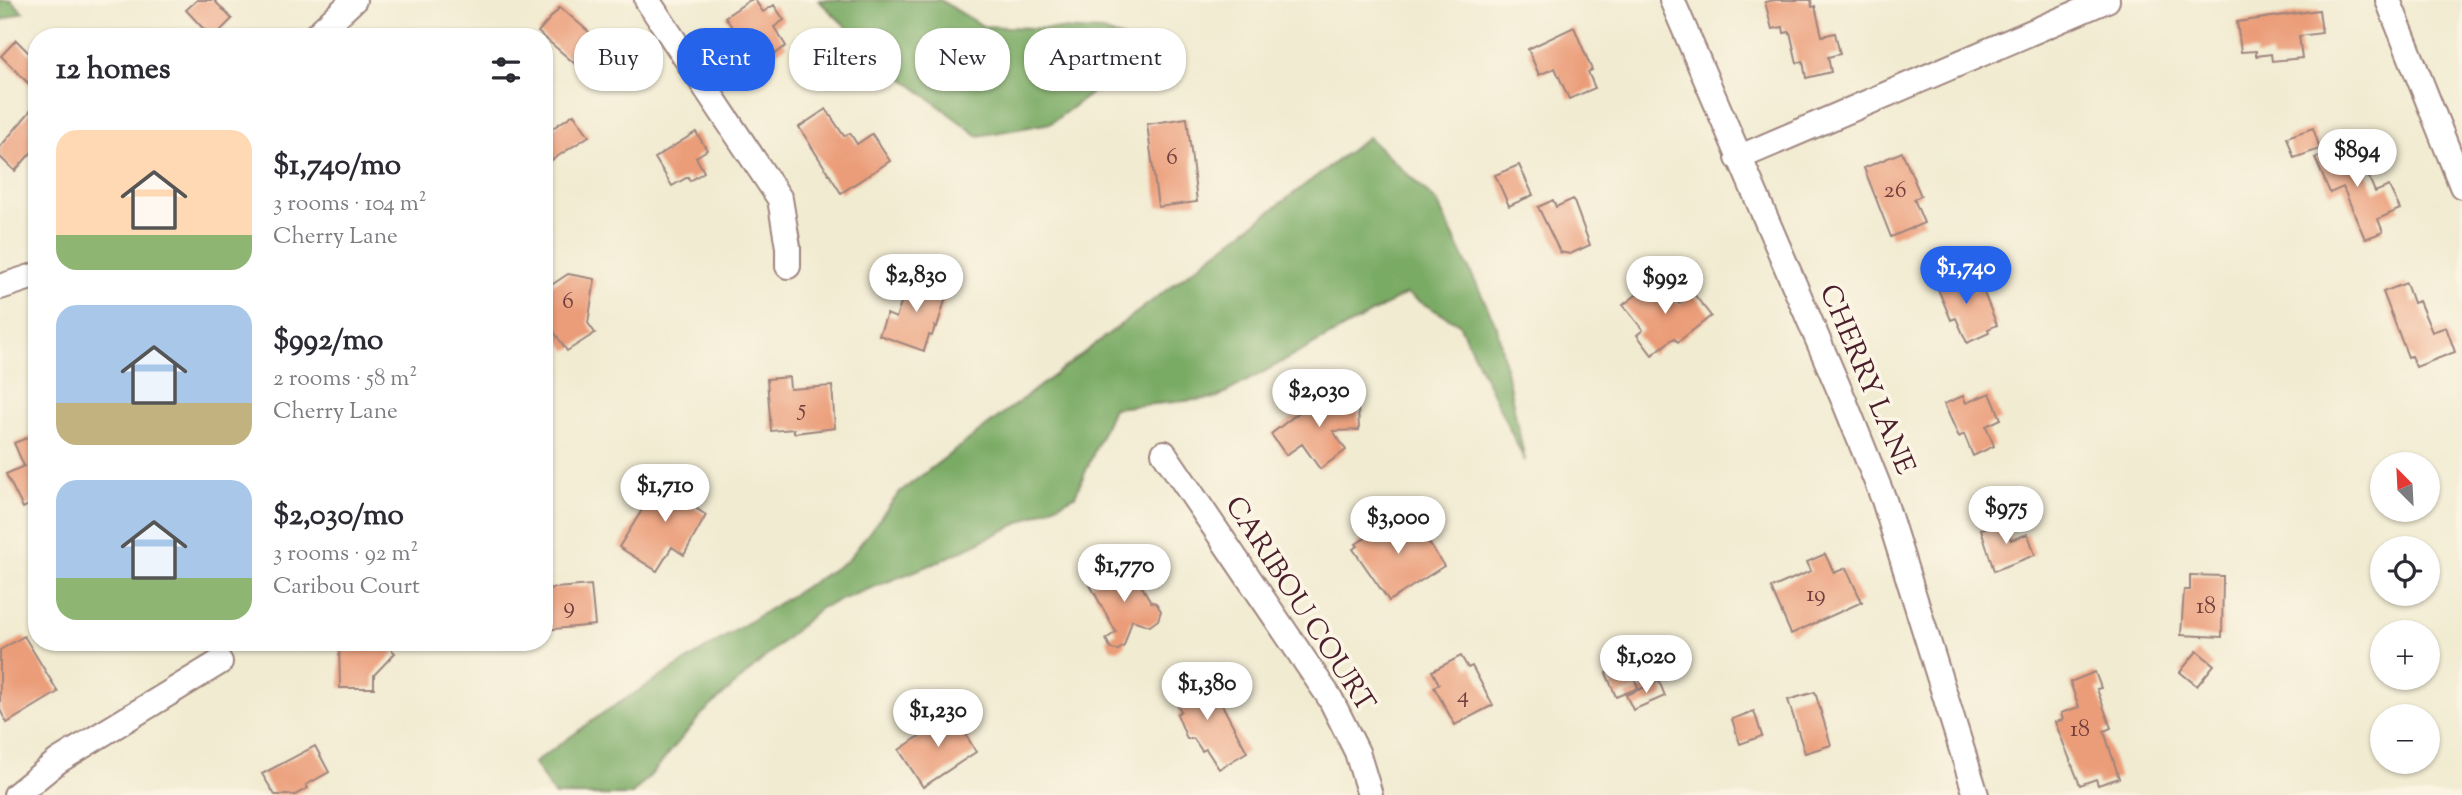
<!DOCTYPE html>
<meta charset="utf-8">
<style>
:root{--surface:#fff;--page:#f7f7f7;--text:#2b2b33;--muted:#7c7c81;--accent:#2563eb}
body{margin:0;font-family:"Sorts Mill Goudy",serif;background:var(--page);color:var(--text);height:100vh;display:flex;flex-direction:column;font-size:26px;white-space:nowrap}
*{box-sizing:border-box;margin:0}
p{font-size:23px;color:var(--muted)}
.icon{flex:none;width:38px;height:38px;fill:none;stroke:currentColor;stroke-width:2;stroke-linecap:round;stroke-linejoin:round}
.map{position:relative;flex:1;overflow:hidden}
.drawer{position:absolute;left:28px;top:28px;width:525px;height:623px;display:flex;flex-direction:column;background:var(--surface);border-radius:28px;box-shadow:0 2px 5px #0004}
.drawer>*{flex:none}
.banner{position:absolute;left:574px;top:28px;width:665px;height:63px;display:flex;gap:14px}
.needle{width:46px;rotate:336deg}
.fabs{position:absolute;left:2370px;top:452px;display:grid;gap:14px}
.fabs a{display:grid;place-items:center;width:70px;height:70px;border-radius:50%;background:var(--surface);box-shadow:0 2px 5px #0004;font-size:35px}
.price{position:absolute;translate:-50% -60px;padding:0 16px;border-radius:24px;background:#fff;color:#222;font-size:23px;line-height:46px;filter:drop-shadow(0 2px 4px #0008)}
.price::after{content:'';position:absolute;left:50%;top:42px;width:21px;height:16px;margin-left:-10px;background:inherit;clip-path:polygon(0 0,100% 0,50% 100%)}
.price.selected{background:var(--accent);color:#fff}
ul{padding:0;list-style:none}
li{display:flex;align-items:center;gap:21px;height:175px;padding:0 28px}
li span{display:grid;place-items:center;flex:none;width:196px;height:140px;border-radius:21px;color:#555}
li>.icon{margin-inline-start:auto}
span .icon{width:84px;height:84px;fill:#fffc;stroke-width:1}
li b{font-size:30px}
h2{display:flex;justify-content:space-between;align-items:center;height:84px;padding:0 28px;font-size:30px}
.tag{padding:0 24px;border-radius:28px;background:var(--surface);box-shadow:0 2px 5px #0004;font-size:24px;line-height:63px}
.tag.selected{background:var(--accent);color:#fff}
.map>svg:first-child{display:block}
.forest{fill:#7aab65;stroke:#626548;stroke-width:2}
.building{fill:#eb9c78}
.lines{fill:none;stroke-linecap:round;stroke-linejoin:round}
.minor-casing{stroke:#9e857e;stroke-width:28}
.minor{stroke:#fff;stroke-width:24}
.labels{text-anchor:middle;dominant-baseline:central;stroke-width:7;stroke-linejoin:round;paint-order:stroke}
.number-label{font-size:24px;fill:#723e3e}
.street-label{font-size:28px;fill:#4a1f2b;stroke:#fcf5e5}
</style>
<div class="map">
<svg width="2462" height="795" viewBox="0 0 2462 795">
<rect width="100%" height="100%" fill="#fcf5e5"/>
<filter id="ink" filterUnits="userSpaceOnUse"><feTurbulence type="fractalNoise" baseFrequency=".0143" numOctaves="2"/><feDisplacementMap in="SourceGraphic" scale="14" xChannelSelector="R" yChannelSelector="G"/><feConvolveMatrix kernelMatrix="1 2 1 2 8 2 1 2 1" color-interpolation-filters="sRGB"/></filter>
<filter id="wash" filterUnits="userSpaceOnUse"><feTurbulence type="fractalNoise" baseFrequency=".00686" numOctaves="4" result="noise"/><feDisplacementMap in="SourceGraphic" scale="28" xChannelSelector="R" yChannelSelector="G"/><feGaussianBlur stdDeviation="1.57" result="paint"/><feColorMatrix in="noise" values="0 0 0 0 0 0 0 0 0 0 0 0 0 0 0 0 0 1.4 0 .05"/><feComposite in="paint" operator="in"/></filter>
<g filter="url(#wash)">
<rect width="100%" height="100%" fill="#f1ebd1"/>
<!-- forest -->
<path class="forest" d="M0,0H11L23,12L0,21Z
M818,0H940L983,26L1103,31L1152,48L1051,123L978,136L890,68Z
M1368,137L1437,202L1497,327L1525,461L1459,324L1406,294L1216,398L1113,408L1075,496L938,562L820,608L701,715L650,776L631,795H554L534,763L603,713L848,560L900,492Z"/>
<g id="blocks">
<!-- building -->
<path class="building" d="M197,0H214L232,19L214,37H211L186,10Z
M750,0H755L763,12L774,5L784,20L774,27L786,46L759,65L725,17Z
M1775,0H1811L1812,7L1815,6L1822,36L1835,33L1840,54L1828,57L1831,72L1806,78L1803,61L1797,63L1790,32L1784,33L1783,27L1772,29L1765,2Z
M560,7L603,44L581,69L538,32Z
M2319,10L2322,33L2299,36L2302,58L2272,61L2271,54L2256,56V51L2241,52L2237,22Z
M1574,27L1592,70L1588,72L1595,88L1569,99L1555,68L1539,75L1528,49Z
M16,40L37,61V92L1,56Z
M37,103V146L15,171L0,157V147Z
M826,109L844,136L850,133L857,144L872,134L890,161L841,193L799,127Z
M574,114L589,136L552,160L544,149V134Z
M1187,118L1197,202L1158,207L1147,124Z
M2313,128L2320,149L2294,158L2287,137Z
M696,132L707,150L696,157L704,172L690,181L688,177L672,186L655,158Z
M2349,143L2357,163L2362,161L2375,192L2389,186L2400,209L2378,219L2383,232L2365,239L2343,187L2330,193L2315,158Z
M1902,152L1921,196L1914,199L1924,223L1891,237L1864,168Z
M1519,165L1533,195L1509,206L1495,175Z
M1573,199L1590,245L1570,254L1560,252L1538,207L1553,200L1556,207Z
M1963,270L1972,292L1982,288L1997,325L1988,329L1989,333L1967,343L1956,318L1951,320L1935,282Z
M568,274L595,279L588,323L595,333L567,351L544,317V290Z
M910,276L948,290L937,327L935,326L932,336L929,335L924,351L879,335L887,314L896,318Z
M1659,278L1679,304L1693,293L1711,316L1678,342L1674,338L1652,355L1637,335L1643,330L1623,305Z
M2406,283L2413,303L2419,301L2432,332L2446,327L2455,352L2416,367L2411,356L2408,357L2383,292Z
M789,377L790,389L832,386L835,428L794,433V429L771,431L767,379Z
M1328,390L1335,400L1358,407L1359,430L1333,431L1346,450L1320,469L1302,444L1286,455L1271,434Z
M1990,393L2001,419L1986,426L1994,446L1973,456L1964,434L1959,437L1944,404L1963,396L1966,403Z
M37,434V501L23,508L6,474L24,466L14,443Z
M679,473L702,487L691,505L706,515L684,555L672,547L657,571L619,547L647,502L651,504L662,486L668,490Z
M1408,511L1444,566L1389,601L1353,549L1358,546L1356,544Z
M2006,522L2011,540L2028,534L2035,555L1994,571L1981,529Z
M1825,554L1834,573L1846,568L1862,602L1791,634L1771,588L1811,571L1807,562Z
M1128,563L1151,602L1156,603L1161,611L1158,620L1150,626L1132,620L1124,646L1118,650L1111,649L1106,639L1116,632L1090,585Z
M2190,575L2223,576L2222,637L2181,635L2184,590H2190Z
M591,585L595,625L544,630V589Z
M24,636L58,692L7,723L0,710V650Z
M339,642H384L395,653L374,675V688H340Z
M2197,651L2214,665L2197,686L2180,672Z
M1461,656L1468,668L1472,666L1493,705L1455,725L1434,687L1439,684L1432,671Z
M1629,664L1638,688L1616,697L1606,673Z
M2095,672L2101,688L2097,689L2111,728L2104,731L2119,778L2098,785L2096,779L2080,785L2055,722L2063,720L2061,713L2079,707L2070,682Z
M1194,673L1206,693L1210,691L1217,703L1220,701L1247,752L1219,769L1206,749L1202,751L1194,739H1187L1177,714L1181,711L1168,690Z
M1659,681L1665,696L1633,710L1626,695Z
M1815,692L1831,745L1805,753L1788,700Z
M951,709L976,752L923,787L899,750L927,731L924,726Z
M1754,711L1762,736L1740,744L1732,719Z
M315,746L329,772L306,785L308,788L295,795H275L262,774Z"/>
</g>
</g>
<g filter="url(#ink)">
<use href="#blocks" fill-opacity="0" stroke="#9e857e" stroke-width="2"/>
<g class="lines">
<!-- minor casing -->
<g class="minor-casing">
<path id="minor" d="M647,0L780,199L788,247V266
M1672,0L1845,403L1884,500L1976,795
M2388,0L2462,186
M314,37L354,0
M1738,158L2107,0
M0,287L37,275
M1164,453L1330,698L1357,752L1370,795
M16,795L58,761L220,662"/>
</g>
<!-- minor -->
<use href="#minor" class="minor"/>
</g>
</g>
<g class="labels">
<!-- number labels -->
<g class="number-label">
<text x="1172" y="158">6</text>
<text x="1895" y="191">26</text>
<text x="568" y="302">6</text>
<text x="802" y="409">5</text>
<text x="1816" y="595">19</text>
<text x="569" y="607">9</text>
<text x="2206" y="607">18</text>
<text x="1463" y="696">4</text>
<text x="2080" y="730">18</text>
</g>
<!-- street labels -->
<g class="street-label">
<text transform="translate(1866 380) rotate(67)">CHERRY LANE</text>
<text transform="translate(1299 605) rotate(57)">CARIBOU COURT</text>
</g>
</g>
</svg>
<div class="fabs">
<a><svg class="needle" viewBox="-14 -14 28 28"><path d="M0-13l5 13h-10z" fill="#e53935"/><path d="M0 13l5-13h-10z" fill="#7c7c81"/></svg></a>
<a><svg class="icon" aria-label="locate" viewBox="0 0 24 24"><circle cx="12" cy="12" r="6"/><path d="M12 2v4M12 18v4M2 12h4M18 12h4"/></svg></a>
<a>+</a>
<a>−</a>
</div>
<b class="price" style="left:2357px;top:189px">$894</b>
<b class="price selected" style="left:1966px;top:306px">$1,740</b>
<b class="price" style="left:916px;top:314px">$2,830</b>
<b class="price" style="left:1665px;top:316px">$992</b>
<b class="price" style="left:1319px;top:429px">$2,030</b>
<b class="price" style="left:665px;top:524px">$1,710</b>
<b class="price" style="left:2006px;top:546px">$975</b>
<b class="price" style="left:1398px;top:556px">$3,000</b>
<b class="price" style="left:1124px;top:604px">$1,770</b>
<b class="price" style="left:1646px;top:695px">$1,020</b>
<b class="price" style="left:1207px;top:722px">$1,380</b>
<b class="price" style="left:938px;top:749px">$1,230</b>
<div class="banner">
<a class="tag">Buy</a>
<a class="tag selected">Rent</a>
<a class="tag">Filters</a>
<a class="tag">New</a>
<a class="tag">Apartment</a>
</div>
<section class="drawer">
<h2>12 homes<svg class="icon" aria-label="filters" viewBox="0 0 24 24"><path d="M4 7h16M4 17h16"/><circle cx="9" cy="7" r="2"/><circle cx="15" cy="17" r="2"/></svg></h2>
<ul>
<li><span style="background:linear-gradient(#ffd9b3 75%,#8fb573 0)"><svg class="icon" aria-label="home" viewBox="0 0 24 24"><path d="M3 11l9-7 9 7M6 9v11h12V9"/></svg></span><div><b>$1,740/mo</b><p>3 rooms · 104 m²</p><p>Cherry Lane</p></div></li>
<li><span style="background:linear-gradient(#a9c7e8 70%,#c2b280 0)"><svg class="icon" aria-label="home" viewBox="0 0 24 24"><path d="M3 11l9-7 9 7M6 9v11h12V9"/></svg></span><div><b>$992/mo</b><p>2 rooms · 58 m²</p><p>Cherry Lane</p></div></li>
<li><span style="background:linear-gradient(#a9c7e8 70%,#8fb573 0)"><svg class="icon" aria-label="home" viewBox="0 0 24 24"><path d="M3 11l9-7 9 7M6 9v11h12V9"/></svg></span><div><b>$2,030/mo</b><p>3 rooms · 92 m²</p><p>Caribou Court</p></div></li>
</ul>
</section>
</div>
